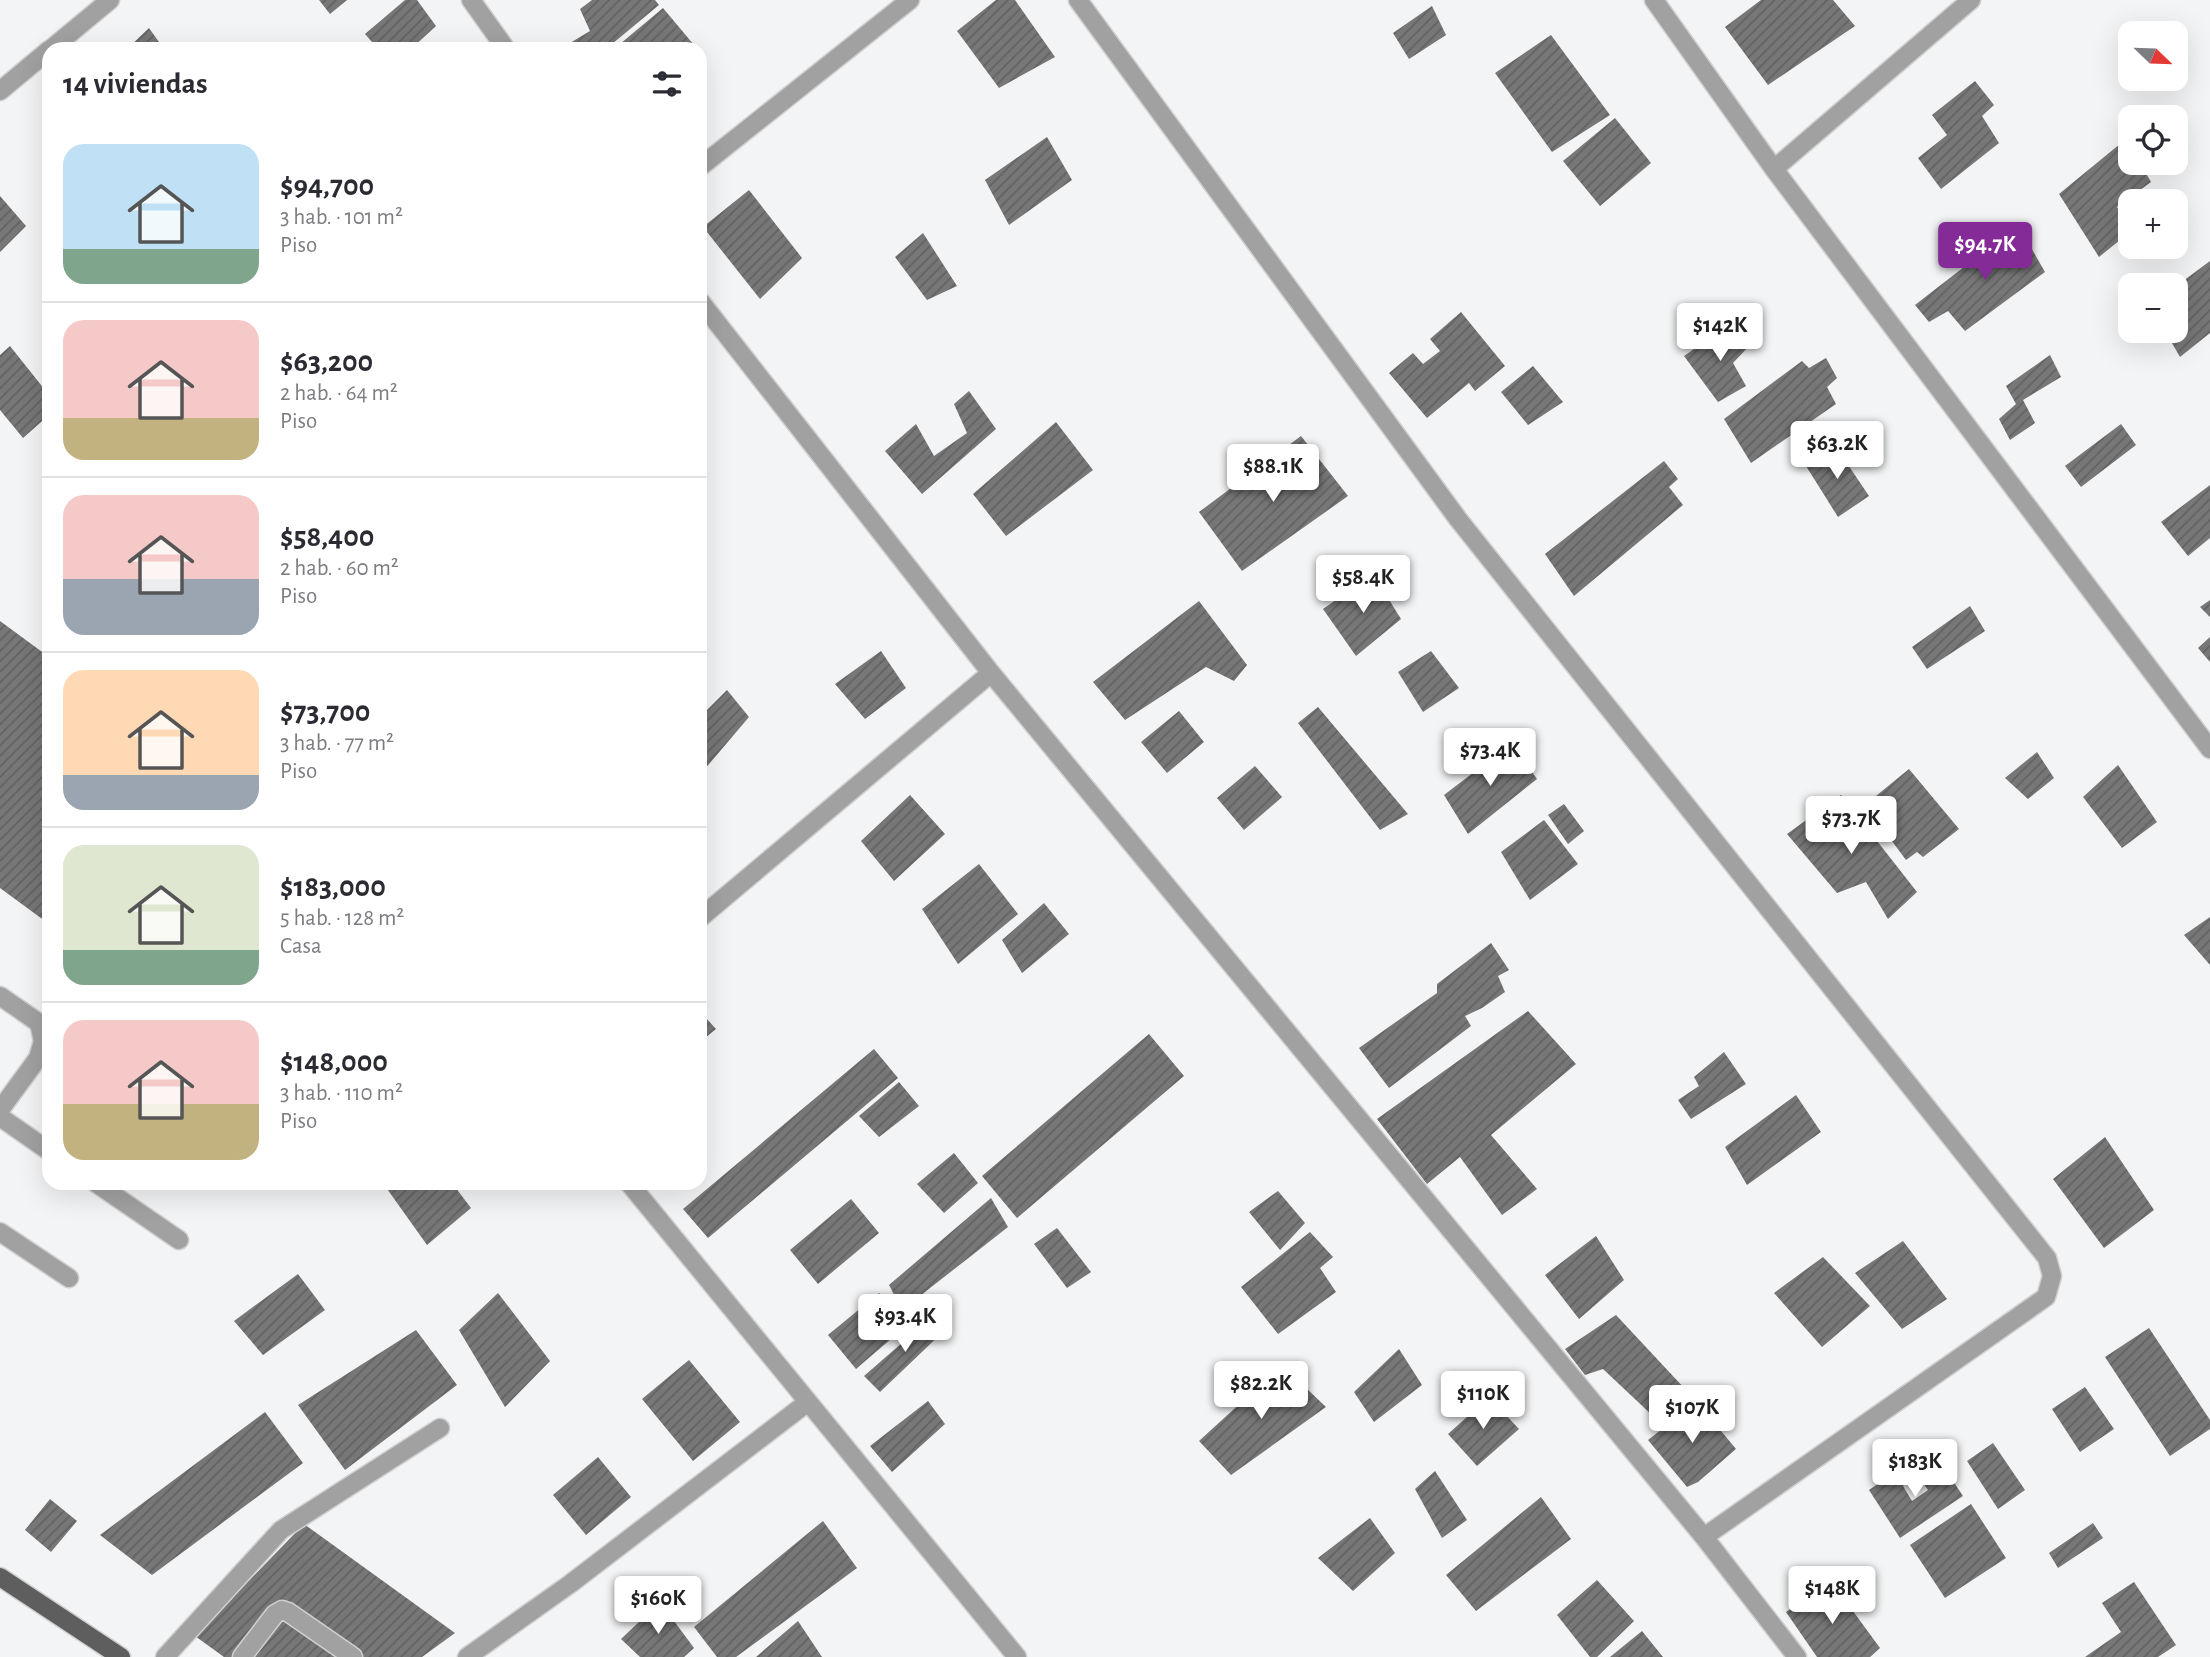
<!DOCTYPE html>
<html lang="es">
<meta charset="utf-8">
<style>
:root{--surface:#fff;--page:#f2f2f3;--text:#2b2b33;--muted:#7c7c81;--line:#e1e1e2;--accent:#842b97}
body{margin:0;font-family:"Alegreya Sans",sans-serif;background:var(--page);color:var(--text);height:100vh;display:flex;flex-direction:column;font-size:26px;white-space:nowrap}
*{box-sizing:border-box;margin:0}
p{font-size:23px;color:var(--muted)}
.icon{flex:none;width:38px;height:38px;fill:none;stroke:currentColor;stroke-width:2;stroke-linecap:round;stroke-linejoin:round}
.map{position:relative;flex:1;overflow:hidden}
.panel{position:absolute;left:42px;top:42px;width:665px;height:1148px;display:flex;flex-direction:column;background:var(--surface);border-radius:21px;box-shadow:0 7px 28px #0002}
.panel>*{flex:none}
.needle{width:46px;rotate:113deg}
.controls{position:absolute;left:2118px;top:21px;display:grid;gap:14px}
.controls a{display:grid;place-items:center;width:70px;height:70px;border-radius:14px;background:var(--surface);box-shadow:0 7px 28px #0002;font-size:35px}
.price{position:absolute;translate:-50% -60px;padding:0 16px;border-radius:7px;background:#fff;color:#222;font-size:23px;line-height:46px;filter:drop-shadow(0 2px 4px #0008)}
.price::after{content:'';position:absolute;left:50%;top:42px;width:21px;height:16px;margin-left:-10px;background:inherit;clip-path:polygon(0 0,100% 0,50% 100%)}
.price.active{background:var(--accent);color:#fff}
ul{padding:0;list-style:none}
li{display:flex;align-items:center;gap:21px;height:175px;padding:0 21px}
li+li{border-top:2px solid var(--line)}
li span{display:grid;place-items:center;flex:none;width:196px;height:140px;border-radius:21px;color:#555}
li>.icon{margin-inline-start:auto}
span .icon{width:84px;height:84px;fill:#fffc;stroke-width:1}
li b{font-size:30px}
h2{display:flex;justify-content:space-between;align-items:center;height:84px;padding:0 21px;font-size:30px}
.map>svg:first-child{display:block}
.building{fill:url(#building-hatch)}
.lines{fill:none;stroke-linecap:round;stroke-linejoin:round}
.minor-casing{stroke:#cfd0d1;stroke-width:21}
.major-casing{stroke:#cfd0d1;stroke-width:21}
.minor{stroke:#a2a1a1;stroke-width:18}
.major{stroke:#5f5e5e;stroke-width:18}
</style>
<div class="map">
<svg width="2210" height="1657" viewBox="0 0 2210 1657">
<defs>
<pattern id="building-hatch" width="6" height="6" patternUnits="userSpaceOnUse" patternTransform="scale(1.75)"><rect width="6" height="6" fill="#777778"/><path d="M-1 1l2-2M0 6l6-6M5 7l2-2" fill="none" stroke="#626263"/></pattern>
</defs>
<rect width="100%" height="100%" fill="#f3f4f5"/>
<!-- building -->
<path class="building" d="M319,0H347L330,14Z
M405,0H417L436,26L411,49H378L365,34Z
M592,0H655L659,5L606,49H568L565,46L590,31L580,9Z
M996,0H1015L1055,57L999,88L957,31Z
M1761,0H1833L1855,26L1768,85L1725,27Z
M1432,6L1446,35L1409,59L1393,33Z
M663,8L694,45L689,49H614Z
M149,28L164,49H127Z
M1551,35L1610,115L1552,152L1495,73Z
M1975,81L1994,105L1982,116L1999,143L1941,189L1918,158L1947,135L1932,115Z
M1615,118L1651,163L1600,206L1563,161Z
M1047,137L1072,180L1009,225L985,180Z
M2126,139L2130,145V163H2140L2151,182L2117,207L2130,228V232L2099,257L2059,194Z
M749,190L802,258L760,299L703,227Z
M0,196L26,226L0,252Z
M2018,225L2045,272L1965,331L1948,311L1929,322L1915,305Z
M923,233L957,286L927,300L895,257Z
M2210,261V333L2180,357L2165,331H2175V287Z
M1461,312L1505,366L1475,391L1469,383L1427,418L1389,373L1413,353L1423,364L1440,351L1430,339Z
M1727,326L1751,344L1733,363L1746,386L1718,402L1684,356Z
M10,346L49,395V415L23,438L0,410V355Z
M2050,355L2061,377L2023,400L2035,423L2010,440L1999,419L2016,404L2006,386Z
M1826,358L1837,378L1827,387L1836,404L1751,463L1724,419L1802,361L1809,368Z
M1533,366L1563,402L1528,425L1501,392Z
M969,391L996,429L922,494L885,451L916,424L934,456L967,433L954,404Z
M1056,422L1093,470L1006,536L973,494Z
M2121,424L2136,445L2081,487L2065,466Z
M1301,436L1348,496L1242,571L1199,512Z
M1834,444L1869,496L1838,517L1806,466Z
M1664,461L1678,479L1669,487L1683,505L1574,596L1545,554Z
M2210,485V538L2188,556L2161,522Z
M1373,574L1401,619L1356,656L1323,609Z
M2210,600V617L2200,607Z
M1199,601L1247,665L1234,681L1206,667L1125,720L1093,682Z
M1970,606L1985,631L1927,669L1912,647Z
M0,621L49,657V924L0,888Z
M2210,637V662L2198,648Z
M881,651L906,688L865,719L835,684Z
M1431,651L1459,688L1423,712L1398,672Z
M727,690L749,717L704,770L700,764V717Z
M1318,707L1408,814L1380,830L1298,723Z
M1179,711L1204,742L1167,773L1141,742Z
M1512,743L1537,779L1468,834L1444,795Z
M2037,752L2054,778L2028,799L2005,778Z
M2118,765L2157,822L2122,848L2083,797Z
M1255,766L1282,797L1244,830L1217,798Z
M1909,769L1959,829L1923,857L1917,852L1906,860L1865,805Z
M910,795L945,834L894,881L861,841Z
M1841,795L1917,892L1888,919L1866,882L1837,893L1787,834Z
M1564,804L1584,831L1568,844L1548,815Z
M1544,820L1578,864L1530,900L1501,852Z
M979,864L1018,914L958,964L922,909Z
M1044,903L1069,934L1022,973L1002,940Z
M2210,917V965L2184,935Z
M1491,943L1509,970L1498,976L1505,992L1482,1008L1465,1016L1471,1026L1389,1088L1359,1048L1437,993V984Z
M1528,1011L1576,1064L1491,1135L1537,1189L1502,1215L1460,1157L1427,1184L1377,1119Z
M706,1018L716,1029L700,1042V1023Z
M1149,1034L1184,1076L1017,1218L982,1176Z
M874,1049L898,1078L708,1238L683,1209Z
M1724,1052L1746,1084L1691,1119L1678,1100L1699,1086L1694,1077Z
M899,1082L919,1106L879,1137L859,1116Z
M1796,1095L1821,1132L1747,1185L1725,1147Z
M2105,1137L2154,1210L2104,1248L2053,1179Z
M954,1153L978,1183L944,1213L917,1184Z
M388,1183H452L471,1208L427,1245L385,1186Z
M1278,1191L1305,1223L1280,1250L1249,1212Z
M991,1198L1008,1227L902,1310L889,1285Z
M851,1199L879,1233L818,1284L790,1250Z
M1057,1228L1091,1272L1067,1288L1034,1244Z
M1310,1232L1333,1257L1320,1268L1336,1292L1278,1334L1241,1287Z
M1596,1236L1624,1280L1579,1319L1545,1275Z
M1903,1241L1947,1299L1902,1329L1855,1273Z
M1823,1257L1870,1306L1822,1347L1774,1293Z
M298,1274L325,1310L263,1355L234,1321Z
M498,1293L550,1361L505,1407L459,1330Z
M879,1293L906,1326L856,1369L828,1335Z
M934,1315L947,1328L880,1392L864,1376Z
M1616,1315L1686,1390L1654,1417L1603,1369L1585,1375L1565,1349Z
M2149,1328L2210,1420V1429L2170,1456L2105,1357Z
M416,1330L457,1385L345,1470L298,1405Z
M1399,1349L1422,1385L1374,1422L1354,1392Z
M689,1360L740,1422L693,1461L642,1399Z
M1282,1365L1326,1407L1231,1475L1199,1441Z
M2085,1387L2114,1429L2080,1452L2052,1409Z
M1489,1397L1519,1429L1477,1466L1448,1434Z
M928,1401L945,1424L892,1472L870,1446Z
M1697,1402L1736,1449L1698,1482L1687,1487L1648,1440Z
M265,1412L303,1463L152,1575L100,1535Z
M1993,1443L2025,1490L1998,1509L1967,1461Z
M598,1457L631,1497L586,1535L553,1495Z
M1941,1463L1963,1496L1900,1538L1869,1490L1897,1471L1905,1484L1903,1486L1912,1501L1928,1490L1919,1477Z
M1435,1471L1467,1520L1442,1538L1415,1489Z
M1541,1497L1571,1539L1476,1611L1446,1575Z
M50,1499L77,1521L51,1552L25,1530Z
M1971,1504L2006,1558L1945,1598L1910,1545Z
M1370,1518L1395,1553L1353,1591L1318,1558Z
M823,1521L857,1568L736,1657H717L694,1627Z
M2093,1523L2103,1538L2058,1568L2049,1553Z
M304,1524L455,1633L422,1657H224L195,1636Z
M1597,1580L1634,1621L1597,1657H1590L1557,1615Z
M1831,1581L1880,1648L1870,1657H1817L1786,1612Z
M2134,1582L2176,1645L2158,1657H2085L2121,1632L2102,1603Z
M660,1602L694,1648L684,1657H640L621,1639Z
M798,1621L822,1657H756Z
M1642,1631L1663,1657H1610Z"/>
<g class="lines">
<!-- minor casing -->
<g class="minor-casing">
<path id="minor" d="M471,0L506,49
M1078,0L1458,519L2047,1258L2052,1276L2046,1297L1704,1537
M1654,0L1774,169L2210,749
M51,49L110,0
M0,91L49,50
M700,167L910,0
M1774,169L1971,0
M700,301L991,673L1704,1537L1797,1657
M700,918L991,673
M0,996L39,1023L43,1041L38,1058L0,1110
M0,1117L49,1151
M96,1183L179,1240
M629,1183L1017,1657
M0,1232L69,1278
M165,1657L281,1530L440,1428
M242,1657L275,1614L282,1610L288,1612L353,1657
M467,1657L570,1584L808,1402"/>
</g>
<!-- major casing -->
<g class="major-casing">
<path id="major" d="M0,1577L121,1657"/>
</g>
<!-- minor -->
<use href="#minor" class="minor"/>
<!-- major -->
<use href="#major" class="major"/>
</g>
</svg>
<div class="controls">
<a><svg class="needle" viewBox="-14 -14 28 28"><path d="M0-13l5 13h-10z" fill="#e53935"/><path d="M0 13l5-13h-10z" fill="#7c7c81"/></svg></a>
<a><svg class="icon" aria-label="locate" viewBox="0 0 24 24"><circle cx="12" cy="12" r="6"/><path d="M12 2v4M12 18v4M2 12h4M18 12h4"/></svg></a>
<a>+</a>
<a>−</a>
</div>
<b class="price active" style="left:1985px;top:282px">$94.7K</b>
<b class="price" style="left:1720px;top:363px">$142K</b>
<b class="price" style="left:1837px;top:481px">$63.2K</b>
<b class="price" style="left:1273px;top:504px">$88.1K</b>
<b class="price" style="left:1363px;top:615px">$58.4K</b>
<b class="price" style="left:1490px;top:788px">$73.4K</b>
<b class="price" style="left:1851px;top:856px">$73.7K</b>
<b class="price" style="left:905px;top:1354px">$93.4K</b>
<b class="price" style="left:1261px;top:1421px">$82.2K</b>
<b class="price" style="left:1483px;top:1431px">$110K</b>
<b class="price" style="left:1692px;top:1445px">$107K</b>
<b class="price" style="left:1915px;top:1499px">$183K</b>
<b class="price" style="left:1832px;top:1626px">$148K</b>
<b class="price" style="left:658px;top:1636px">$160K</b>
<section class="panel">
<h2>14 viviendas<svg class="icon" aria-label="filters" viewBox="0 0 24 24"><path d="M4 7h16M4 17h16"/><circle cx="9" cy="7" r="2"/><circle cx="15" cy="17" r="2"/></svg></h2>
<ul>
<li><span style="background:linear-gradient(#bfe0f5 75%,#7fa58c 0)"><svg class="icon" aria-label="home" viewBox="0 0 24 24"><path d="M3 11l9-7 9 7M6 9v11h12V9"/></svg></span><div><b>$94,700</b><p>3 hab. · 101 m²</p><p>Piso</p></div></li>
<li><span style="background:linear-gradient(#f6c9c9 70%,#c2b280 0)"><svg class="icon" aria-label="home" viewBox="0 0 24 24"><path d="M3 11l9-7 9 7M6 9v11h12V9"/></svg></span><div><b>$63,200</b><p>2 hab. · 64 m²</p><p>Piso</p></div></li>
<li><span style="background:linear-gradient(#f6c9c9 60%,#9aa5b1 0)"><svg class="icon" aria-label="home" viewBox="0 0 24 24"><path d="M3 11l9-7 9 7M6 9v11h12V9"/></svg></span><div><b>$58,400</b><p>2 hab. · 60 m²</p><p>Piso</p></div></li>
<li><span style="background:linear-gradient(#ffd9b3 75%,#9aa5b1 0)"><svg class="icon" aria-label="home" viewBox="0 0 24 24"><path d="M3 11l9-7 9 7M6 9v11h12V9"/></svg></span><div><b>$73,700</b><p>3 hab. · 77 m²</p><p>Piso</p></div></li>
<li><span style="background:linear-gradient(#dfe7d0 75%,#7fa58c 0)"><svg class="icon" aria-label="home" viewBox="0 0 24 24"><path d="M3 11l9-7 9 7M6 9v11h12V9"/></svg></span><div><b>$183,000</b><p>5 hab. · 128 m²</p><p>Casa</p></div></li>
<li><span style="background:linear-gradient(#f6c9c9 60%,#c2b280 0)"><svg class="icon" aria-label="home" viewBox="0 0 24 24"><path d="M3 11l9-7 9 7M6 9v11h12V9"/></svg></span><div><b>$148,000</b><p>3 hab. · 110 m²</p><p>Piso</p></div></li>
</ul>
</section>
</div>
